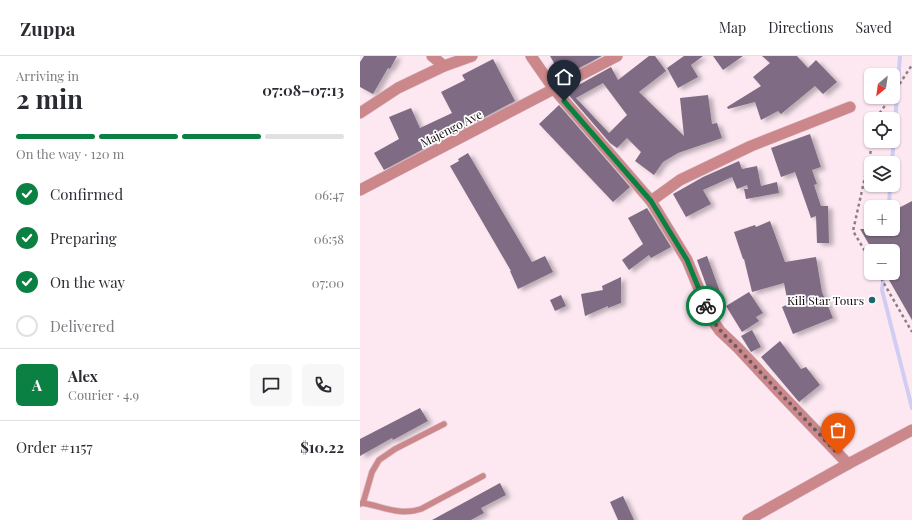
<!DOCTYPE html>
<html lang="en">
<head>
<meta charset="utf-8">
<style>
	:root { --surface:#fff; --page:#f7f7f7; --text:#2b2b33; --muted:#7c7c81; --line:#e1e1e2; --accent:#0b8043 }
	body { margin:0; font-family:"Playfair Display",serif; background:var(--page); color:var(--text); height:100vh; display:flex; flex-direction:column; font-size:15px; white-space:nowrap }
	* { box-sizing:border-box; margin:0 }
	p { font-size:13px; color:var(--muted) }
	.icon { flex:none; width:22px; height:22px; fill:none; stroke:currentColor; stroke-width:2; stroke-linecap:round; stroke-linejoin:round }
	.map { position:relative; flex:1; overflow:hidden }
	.side { display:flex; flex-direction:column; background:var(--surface); width:360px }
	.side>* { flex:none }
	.needle { width:26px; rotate:209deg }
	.controls { position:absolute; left:504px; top:12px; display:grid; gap:8px }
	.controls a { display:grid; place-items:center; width:36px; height:36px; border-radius:6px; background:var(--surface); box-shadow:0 1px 3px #0004; font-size:20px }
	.pin { position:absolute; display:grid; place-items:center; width:34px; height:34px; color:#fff; margin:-41px -17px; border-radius:50% 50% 50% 0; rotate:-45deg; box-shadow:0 0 4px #0007 }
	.pin .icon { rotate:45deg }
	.courier { position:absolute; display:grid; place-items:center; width:40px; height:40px; margin:-20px; border:3px solid #0b8043; border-radius:50%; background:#fff; color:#222; box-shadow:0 1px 5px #0007 }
	.overview em { font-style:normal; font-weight:700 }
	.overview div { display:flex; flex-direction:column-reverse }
	.overview { display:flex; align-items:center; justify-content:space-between; height:68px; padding:0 16px }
	h1 { font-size:26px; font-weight:700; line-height:30px }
	.bar { display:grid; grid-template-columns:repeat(4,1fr); gap:6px 4px; align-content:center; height:48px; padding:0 16px }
	.bar i { height:5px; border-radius:3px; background:var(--line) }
	.bar .selected { background:var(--accent) }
	.bar p { grid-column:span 4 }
	.line { display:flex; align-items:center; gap:10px; padding:0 16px; border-top:1px solid var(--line) }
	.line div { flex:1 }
	.round { display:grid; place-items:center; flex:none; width:42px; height:42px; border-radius:6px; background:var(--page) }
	ol { padding:0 16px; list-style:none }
	li { display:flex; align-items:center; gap:12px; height:44px }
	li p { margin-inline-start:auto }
	li .icon { padding:4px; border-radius:50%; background:var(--accent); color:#fff; stroke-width:4 }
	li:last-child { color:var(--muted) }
	li i { width:22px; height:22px; border:2px solid var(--line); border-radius:50% }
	header { display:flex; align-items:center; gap:24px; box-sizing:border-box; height:56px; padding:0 20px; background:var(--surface); border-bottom:1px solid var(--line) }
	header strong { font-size:19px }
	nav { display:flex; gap:22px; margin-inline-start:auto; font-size:14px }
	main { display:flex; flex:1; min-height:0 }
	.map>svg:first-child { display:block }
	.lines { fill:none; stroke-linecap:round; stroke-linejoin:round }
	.stream { stroke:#d1ccf1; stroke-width:4 }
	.building { fill:#7f6c84; fill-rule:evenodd; filter:url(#shadow) }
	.service-casing { stroke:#d9c5ce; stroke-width:7 }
	.minor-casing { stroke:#d9c5ce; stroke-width:12 }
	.path { stroke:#8d7d84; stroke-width:2.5; stroke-dasharray:3 3; stroke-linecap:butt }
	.service { stroke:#cc878a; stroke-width:5.5 }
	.minor { stroke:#cc878a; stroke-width:11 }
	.done { stroke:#695a61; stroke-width:4; stroke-dasharray:0 7.2 }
	.route { stroke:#0b8043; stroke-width:5 }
	.poi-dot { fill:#1a676e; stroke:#fff; stroke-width:1.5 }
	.labels { text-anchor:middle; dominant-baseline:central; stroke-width:3.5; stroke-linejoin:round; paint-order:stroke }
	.street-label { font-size:12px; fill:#190e13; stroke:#fff }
	.poi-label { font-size:12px; fill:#190e13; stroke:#fff; text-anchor:end }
</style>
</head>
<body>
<header>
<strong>Zuppa</strong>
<nav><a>Map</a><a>Directions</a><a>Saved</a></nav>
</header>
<main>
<section class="side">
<div class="overview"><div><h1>2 min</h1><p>Arriving in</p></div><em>07:08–07:13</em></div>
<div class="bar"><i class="selected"></i><i class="selected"></i><i class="selected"></i><i></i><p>On the way · 120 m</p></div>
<ol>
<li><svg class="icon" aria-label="check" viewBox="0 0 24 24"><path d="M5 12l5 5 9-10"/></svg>Confirmed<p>06:47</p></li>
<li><svg class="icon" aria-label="check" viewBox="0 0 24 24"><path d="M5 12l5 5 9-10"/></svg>Preparing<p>06:58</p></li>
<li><svg class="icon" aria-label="check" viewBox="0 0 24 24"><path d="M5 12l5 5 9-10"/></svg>On the way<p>07:00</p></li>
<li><i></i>Delivered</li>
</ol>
<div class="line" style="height:72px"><b class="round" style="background:var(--accent);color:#fff">A</b><div><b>Alex</b><p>Courier · 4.9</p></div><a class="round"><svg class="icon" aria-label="chat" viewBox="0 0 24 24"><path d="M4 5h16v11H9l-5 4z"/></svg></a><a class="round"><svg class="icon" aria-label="phone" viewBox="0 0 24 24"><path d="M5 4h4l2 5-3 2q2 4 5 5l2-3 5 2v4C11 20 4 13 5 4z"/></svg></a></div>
<div class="line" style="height:52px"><div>Order #1157</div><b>$10.22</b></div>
</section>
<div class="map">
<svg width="552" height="464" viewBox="0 0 552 464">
	<defs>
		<filter id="shadow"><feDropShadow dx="4.5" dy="2.5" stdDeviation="2" flood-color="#0004"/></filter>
	</defs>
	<rect width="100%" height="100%" fill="#fde8f2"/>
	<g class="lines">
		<g class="stream">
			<polyline points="532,107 540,0"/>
			<polyline points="529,151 530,129"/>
			<polyline points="524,217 522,234 552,352"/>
		</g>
	</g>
	<g class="building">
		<polygon points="4,0 37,0 30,13 28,12 13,38 0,31 0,6"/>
		<polygon points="190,0 242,0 202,21"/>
		<path d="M 289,0 L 295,0 L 306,15 L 279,36 L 324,80 L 320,42 L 348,39 L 352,68 L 357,67 L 362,82 L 318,97 L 303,106 L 294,119 L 275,105 L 281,96 L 267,82 L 257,92 L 250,87 L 206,36 L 251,11 L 258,24 ZM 243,27 L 267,59 L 249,77 L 216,42 Z"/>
		<polygon points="324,0 343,0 331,9 338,21 318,32 307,12"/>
		<polygon points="353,0 383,0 363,14"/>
		<polygon points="402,0 437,0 448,12 456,4 477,26 463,38 455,30 421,58 418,55 401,64 395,46 368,53 367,51 401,30 393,21 410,7"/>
		<polygon points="133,3 155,45 104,72 68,89 69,90 24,114 14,97 39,83 29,61 51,52 60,72 92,57 81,36 105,24 102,19"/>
		<polygon points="199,49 270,131 253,146 179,68"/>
		<polygon points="450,78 461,111 452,114 457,128 454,129 461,150 468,150 469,187 457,187 456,160 451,162 435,116 421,121 411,92"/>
		<polygon points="108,97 172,206 185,200 193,216 158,233 150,215 151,215 90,110 99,105 98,103"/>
		<polygon points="379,105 382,113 397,110 401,130 417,126 419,137 386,143 384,133 388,133 387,129 377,133 372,121 343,134 351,148 326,161 313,138 343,121"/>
		<polygon points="552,145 552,264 525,217 533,217 533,195 513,195 500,173 533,173 533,155"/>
		<polygon points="287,152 311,191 291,202 289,199 269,214 262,204 283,188 268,162"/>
		<polygon points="410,165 425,206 456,201 462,236 473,262 433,278 422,251 428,248 424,227 392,236 384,203 383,203 374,176 395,169 396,171"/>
		<polygon points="347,200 363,244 353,248 337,204"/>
		<polygon points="261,221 261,247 248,252 248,250 225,260 221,238 243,234 242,230"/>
		<polygon points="389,236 403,257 396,261 399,265 382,276 366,250"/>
		<polygon points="201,239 206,250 195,255 190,244"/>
		<polygon points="392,274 401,291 391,296 381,280"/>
		<polygon points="420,285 441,313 446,311 460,329 439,346 401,301"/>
		<polygon points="60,352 68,365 33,384 32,382 0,400 0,383"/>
		<polygon points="140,427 146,439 121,452 124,457 111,464 72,464"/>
		<polygon points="263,440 274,464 258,464 250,446"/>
	</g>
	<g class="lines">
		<g class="service-casing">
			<g id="service">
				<polyline points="3,447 12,416 19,404 35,393 84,368"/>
				<path d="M 0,448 L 3,447 C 24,451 41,460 61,453 L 123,420"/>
			</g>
		</g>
		<g class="minor-casing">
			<g id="minor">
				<polyline points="72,0 84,10"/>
				<polyline points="171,0 194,33 291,145 327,204 351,262 360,275 378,292 419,336 488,408"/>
				<polyline points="0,57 38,32 84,10 112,0"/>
				<polyline points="0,134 257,0"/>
				<polyline points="291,145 320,124 391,90 490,51"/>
				<polyline points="388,464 488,408 552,374"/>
			</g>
		</g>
		<g class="path">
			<polyline points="533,38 552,9"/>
			<polyline points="518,63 519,58 531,41"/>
			<polyline points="511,205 493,175 513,85"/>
			<polyline points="518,217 552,276"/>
		</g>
		<use href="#service" class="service"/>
		<use href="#minor" class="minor"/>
	</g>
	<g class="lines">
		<path class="done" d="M 346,250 C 355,274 369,282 385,300 C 416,333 447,365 478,398"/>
		<polyline class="route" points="204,45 291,145 327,204 346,250"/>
	</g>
	<circle class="poi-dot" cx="512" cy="244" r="4"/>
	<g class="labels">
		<g class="street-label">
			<text transform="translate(91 72) rotate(-27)">Majengo Ave</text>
		</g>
		<g class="poi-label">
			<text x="504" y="244">Kili Star Tours</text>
		</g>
	</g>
</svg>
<div class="controls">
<a><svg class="needle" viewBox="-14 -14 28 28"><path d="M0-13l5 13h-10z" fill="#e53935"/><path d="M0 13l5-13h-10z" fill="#7c7c81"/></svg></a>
<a><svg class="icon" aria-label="locate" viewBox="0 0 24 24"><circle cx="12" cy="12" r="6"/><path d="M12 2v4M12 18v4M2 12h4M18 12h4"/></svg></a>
<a><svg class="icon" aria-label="layers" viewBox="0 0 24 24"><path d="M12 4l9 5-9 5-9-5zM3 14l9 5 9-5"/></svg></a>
<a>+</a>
<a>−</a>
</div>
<div class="pin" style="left:478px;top:398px;background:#ea580c"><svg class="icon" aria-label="bag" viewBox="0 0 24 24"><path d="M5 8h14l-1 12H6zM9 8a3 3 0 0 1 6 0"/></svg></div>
<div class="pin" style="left:204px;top:45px;background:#1f2937"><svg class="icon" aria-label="home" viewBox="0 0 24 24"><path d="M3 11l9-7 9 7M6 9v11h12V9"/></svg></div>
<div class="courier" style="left:346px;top:250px"><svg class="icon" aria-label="bike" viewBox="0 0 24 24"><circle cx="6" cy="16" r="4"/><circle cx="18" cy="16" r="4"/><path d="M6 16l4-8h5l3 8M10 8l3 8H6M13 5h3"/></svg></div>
</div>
</main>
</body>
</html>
